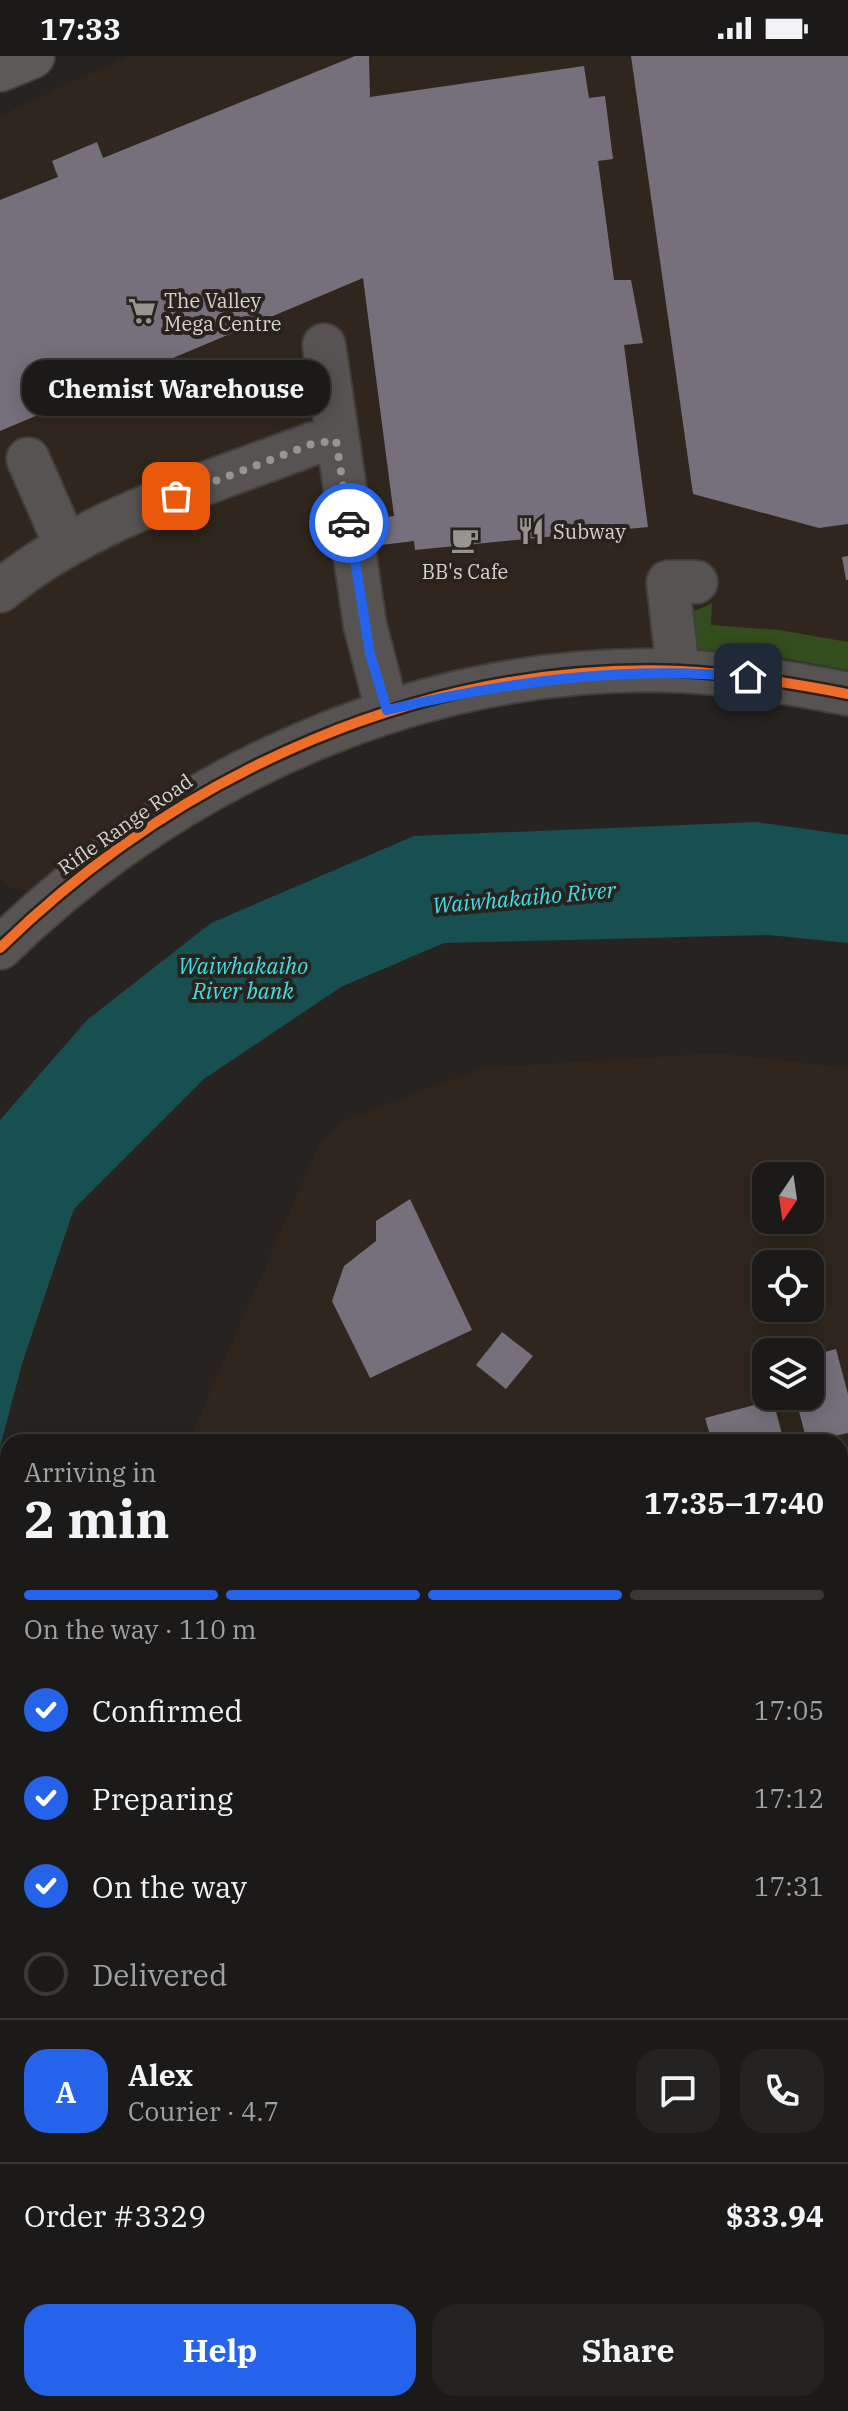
<!DOCTYPE html>
<html lang="en">
<head>
<meta charset="utf-8">
<style>
	:root { --surface:#1c1a18; --page:#252321; --text:#f1f3f6; --muted:#a0a1a2; --line:#3a3837; --accent:#2563eb }
	body { margin:0; font-family:"IBM Plex Serif",serif; background:var(--page); color:var(--text); height:100vh; display:flex; flex-direction:column; font-size:30px; white-space:nowrap }
	* { box-sizing:border-box; margin:0 }
	p { font-size:26px; color:var(--muted) }
	.icon { flex:none; width:44px; height:44px; fill:none; stroke:currentColor; stroke-width:2; stroke-linecap:round; stroke-linejoin:round }
	.map { position:relative; flex:1; overflow:hidden }
	.side { position:absolute; left:0px; top:1378px; width:848px; height:978px; display:flex; flex-direction:column; background:var(--surface); border-radius:24px 24px 0 0; box-shadow:0 4px 20px #0003,0 0 0 2px var(--line) }
	.side>* { flex:none }
	.needle { width:52px; rotate:193deg }
	.controls { position:absolute; left:752px; top:1106px; display:grid; gap:16px }
	.controls a { display:grid; place-items:center; width:72px; height:72px; border-radius:16px; background:var(--surface); box-shadow:0 4px 20px #0003,0 0 0 2px var(--line); font-size:40px }
	.pin { position:absolute; display:grid; place-items:center; width:68px; height:68px; color:#fff; margin:-34px; border-radius:16px; box-shadow:0 4px 12px #0006 }
	.courier { position:absolute; display:grid; place-items:center; width:80px; height:80px; margin:-40px; border:6px solid #2563eb; border-radius:50%; background:#fff; color:#222; box-shadow:0 2px 10px #0007 }
	.bubble { position:absolute; height:56px; border-radius:24px; background:var(--surface); box-shadow:0 4px 20px #0003,0 0 0 2px var(--line); font-size:26px; font-weight:700; line-height:56px; text-align:center }
	.summary em { font-style:normal; font-weight:700 }
	.summary div { display:flex; flex-direction:column-reverse }
	.summary { display:flex; align-items:center; justify-content:space-between; height:136px; padding:0 24px }
	h1 { font-size:52px; font-weight:700; line-height:60px }
	.bar { display:grid; grid-template-columns:repeat(4,1fr); gap:12px 8px; align-content:center; height:96px; padding:0 24px }
	.bar i { height:10px; border-radius:6px; background:var(--line) }
	.bar .selected { background:var(--accent) }
	.bar p { grid-column:span 4 }
	.line { display:flex; align-items:center; gap:20px; padding:0 24px; border-top:2px solid var(--line) }
	.line div { flex:1 }
	.round { display:grid; place-items:center; flex:none; width:84px; height:84px; border-radius:24px; background:var(--page) }
	ol { padding:0 24px; list-style:none }
	li { display:flex; align-items:center; gap:24px; height:88px }
	li p { margin-inline-start:auto }
	li .icon { padding:8px; border-radius:50%; background:var(--accent); color:#fff; stroke-width:4 }
	li:last-child { color:var(--muted) }
	li i { width:44px; height:44px; border:4px solid var(--line); border-radius:50% }
	.cta { display:flex; gap:16px; margin-top:auto; padding:16px 24px }
	.cta a { flex:1; height:92px; border-radius:24px; background:var(--accent); color:#fff; font-size:32px; font-weight:700; line-height:92px; text-align:center }
	.cta a+a { background:var(--page); color:var(--text) }
	.status { display:flex; justify-content:space-between; align-items:center; height:56px; padding:0 40px; background:var(--surface); direction:ltr }
	.status svg { height:22px; fill:currentColor }
	.map>svg:first-child { display:block }
	.built { fill:#30261d; fill-rule:evenodd }
	.green { fill:#344d1d }
	.water { fill:#184f51 }
	.building { fill:#75707c }
	.lines { fill:none; stroke-linecap:round; stroke-linejoin:round }
	.minor-casing { stroke:#413f3d; stroke-width:46 }
	.highway-casing { stroke:#413f3d; stroke-width:48 }
	.minor { stroke:#565352; stroke-width:42 }
	.highway { stroke:#5c5957; stroke-width:44 }
	.cycleway-casing { stroke:#29231d; stroke-width:15 }
	.cycleway { stroke:#ee6e29; stroke-width:10 }
	.done { stroke:#989590; stroke-width:8; stroke-dasharray:0 14.4 }
	.route { stroke:#2563eb; stroke-width:10 }
	.labels { text-anchor:middle; dominant-baseline:central; stroke-width:8; stroke-linejoin:round; paint-order:stroke }
	.poi-label { font-size:20px; fill:#d6d2cd; stroke:#29231d; text-anchor:start }
	.street-label { font-size:20px; fill:#d6d2cd; stroke:#29231d }
	.water-label { font-size:22px; font-style:italic; fill:#3fe1e9; stroke:#29231d }
</style>
</head>
<body>
<div class="status"><b>17:33</b><svg viewBox="0 0 49 12"><path d="M0 12V9h3v3zM5 12V6h3v6zM10 12V3h3v9zM15 12V0h3v12zM26 1h20v11H26zM47 4h2v5h-2z"/></svg></div>
<div class="map">
<svg width="848" height="2355" viewBox="0 0 848 2355">
	<rect width="100%" height="100%" fill="#262320"/>
	<g class="built">
		<polygon points="127,0 848,0 848,614 777,601 698,594 527,616 243,708 31,835 9,832 0,822 0,60"/>
		<path d="M 718,997 L 848,1012 L 848,1592 L 840,1593 L 840,1386 L 188,1386 L 320,1087 L 343,1065 L 481,1012 ZM 766,1120 L 810,1120 L 810,1164 L 766,1164 ZM 766,1208 L 810,1208 L 810,1252 L 766,1252 ZM 766,1296 L 810,1296 L 810,1340 L 766,1340 Z"/>
	</g>
	<g class="green">
		<polygon points="712,547 711,569 779,574 848,586 848,614 777,601 698,594 693,556"/>
		<polygon points="8,2050 8,2348 689,2348 691,2355 0,2355 0,2055"/>
	</g>
	<polygon class="water" points="756,766 848,779 848,887 769,879 444,887 341,931 204,1023 74,1153 22,1308 0,1391 0,1064 87,964 211,867 414,780"/>
	<g class="building">
		<polygon points="355,0 369,0 370,41 584,10 589,42 605,40 613,103 598,105 614,224 631,224 643,287 624,289 648,471 415,494 414,485 373,490 369,463 394,460 363,222 0,375 0,144 58,121 52,105 97,86 103,102"/>
		<polygon points="631,0 848,0 848,468 819,472 693,438"/>
		<polygon points="848,500 848,524 846,524 842,501"/>
		<polygon points="410,1143 472,1274 370,1322 332,1245 344,1210 376,1185 376,1165"/>
		<polygon points="502,1276 533,1300 506,1333 476,1309"/>
		<polygon points="836,1293 848,1338 848,1377 807,1386 795,1340 810,1340 810,1300"/>
		<polygon points="773,1344 784,1386 712,1386 705,1362"/>
		<polygon points="847,1908 848,1956 840,1957 840,1909"/>
		<polygon points="848,2147 848,2209 840,2210 840,2148"/>
		<polygon points="8,2196 8,2257 0,2258 0,2197"/>
		<polygon points="847,2233 848,2354 825,2355 824,2348 840,2348 840,2234"/>
		<polygon points="8,2267 8,2343 0,2344 0,2268"/>
	</g>
	<g class="lines">
		<g class="minor-casing">
			<g id="minor">
				<polyline points="324,289 365,569 387,654"/>
				<polyline points="28,403 66,490"/>
				<path d="M 0,535 C 90,461 205,429 312,388 L 336,384"/>
				<polyline points="678,615 668,526 696,526"/>
				<path d="M 0,892 C 180,716 426,605 681,615 C 737,618 792,627 848,638"/>
				<polyline points="840,1614 848,1613"/>
				<polyline points="840,1708 848,1772"/>
				<polyline points="5,2017 8,2029"/>
			</g>
		</g>
		<g class="highway-casing">
			<polyline id="highway" points="0,13 32,0"/>
		</g>
		<use href="#minor" class="minor"/>
		<use href="#highway" class="highway"/>
		<g class="cycleway-casing">
			<path id="cycleway" d="M 0,892 C 180,716 426,605 681,615 C 737,618 792,627 848,638"/>
		</g>
		<use href="#cycleway" class="cycleway"/>
	</g>
	<g class="lines">
		<polyline class="done" points="176,440 312,388 336,384 349,467"/>
		<path class="route" d="M 349,467 L 370,598 L 387,654 C 507,626 624,609 748,621"/>
	</g>
	<defs>
		<g id="supermarket-bare" transform="scale(2.16)"><path d="M-6-5.5h2.5l.6 2H6L4.5 2H-2.5L-4.4-4H-6ZM-1.5 3.2a1.3 1.3 0 1 0 .1 0ZM3 3.2a1.3 1.3 0 1 0 .1 0Z" fill="#989590" stroke="#29231d" stroke-width="2.5" paint-order="stroke"/></g>
		<g id="restaurant-bare" transform="scale(2.16)"><path d="M-5-6h1v4h1v-4h1v4h1v-4h1v5L-1.5 .5V6h-2V.5L-5-1ZM5-6V6H3V1.5H1.5Q1.5-4 5-6Z" fill="#989590" stroke="#29231d" stroke-width="2.5" paint-order="stroke"/></g>
		<g id="cafe-bare" transform="scale(2.16)"><path d="M-5.5-4.5H6V0H3Q3 3.5 0 3.5H-2.5Q-5.5 3.5-5.5 0ZM3-3.2v2h1.7v-2ZM-6 4.5H4V6H-6Z" fill="#989590" stroke="#29231d" stroke-width="2.5" paint-order="stroke"/></g>
	</defs>
	<g fill-rule="evenodd">
		<use href="#supermarket-bare" x="142" y="255"/>
		<use href="#restaurant-bare" x="531" y="475"/>
		<use href="#cafe-bare" x="465" y="484"/>
	</g>
	<g class="labels">
		<g class="poi-label">
			<text x="164" y="244">The Valley<tspan x="164" dy="23">Mega Centre</tspan></text>
			<text x="553" y="475">Subway</text>
			<text x="465" y="515" text-anchor="middle">BB's Cafe</text>
		</g>
		<g class="street-label">
			<text transform="translate(125 768) rotate(-35)">Rifle Range Road</text>
		</g>
		<g class="water-label">
			<text transform="translate(524 841) rotate(-5)">Waiwhakaiho River</text>
			<text x="243" y="909">Waiwhakaiho<tspan x="243" dy="25">River bank</tspan></text>
		</g>
	</g>
</svg>
<div class="controls">
<a><svg class="needle" viewBox="-14 -14 28 28"><path d="M0-13l5 13h-10z" fill="#e53935"/><path d="M0 13l5-13h-10z" fill="#a0a1a2"/></svg></a>
<a><svg class="icon" aria-label="locate" viewBox="0 0 24 24"><circle cx="12" cy="12" r="6"/><path d="M12 2v4M12 18v4M2 12h4M18 12h4"/></svg></a>
<a><svg class="icon" aria-label="layers" viewBox="0 0 24 24"><path d="M12 4l9 5-9 5-9-5zM3 14l9 5 9-5"/></svg></a>
</div>
<div class="pin" style="left:176px;top:440px;background:#ea580c"><svg class="icon" aria-label="bag" viewBox="0 0 24 24"><path d="M5 8h14l-1 12H6zM9 8a3 3 0 0 1 6 0"/></svg></div>
<div class="pin" style="left:748px;top:621px;background:#1f2937"><svg class="icon" aria-label="home" viewBox="0 0 24 24"><path d="M3 11l9-7 9 7M6 9v11h12V9"/></svg></div>
<div class="courier" style="left:349px;top:467px"><svg class="icon" aria-label="car" viewBox="0 0 24 24"><path d="M5 17H2v-5l4-1 3-4h7l3 4 3 1v5h-3M9 17h6M6 11h13"/><circle cx="7" cy="17" r="2"/><circle cx="17" cy="17" r="2"/></svg></div>
<div class="bubble" style="left:22px;top:304px;width:308px">Chemist Warehouse</div>
<section class="side">
<div class="summary"><div><h1>2 min</h1><p>Arriving in</p></div><em>17:35–17:40</em></div>
<div class="bar"><i class="selected"></i><i class="selected"></i><i class="selected"></i><i></i><p>On the way · 110 m</p></div>
<ol>
<li><svg class="icon" aria-label="check" viewBox="0 0 24 24"><path d="M5 12l5 5 9-10"/></svg>Confirmed<p>17:05</p></li>
<li><svg class="icon" aria-label="check" viewBox="0 0 24 24"><path d="M5 12l5 5 9-10"/></svg>Preparing<p>17:12</p></li>
<li><svg class="icon" aria-label="check" viewBox="0 0 24 24"><path d="M5 12l5 5 9-10"/></svg>On the way<p>17:31</p></li>
<li><i></i>Delivered</li>
</ol>
<div class="line" style="height:144px"><b class="round" style="background:var(--accent);color:#fff">A</b><div><b>Alex</b><p>Courier · 4.7</p></div><a class="round"><svg class="icon" aria-label="chat" viewBox="0 0 24 24"><path d="M4 5h16v11H9l-5 4z"/></svg></a><a class="round"><svg class="icon" aria-label="phone" viewBox="0 0 24 24"><path d="M5 4h4l2 5-3 2q2 4 5 5l2-3 5 2v4C11 20 4 13 5 4z"/></svg></a></div>
<div class="line" style="height:104px"><div>Order #3329</div><b>$33.94</b></div>
<div class="cta"><a>Help</a><a>Share</a></div>
</section>
</div>
</body>
</html>
